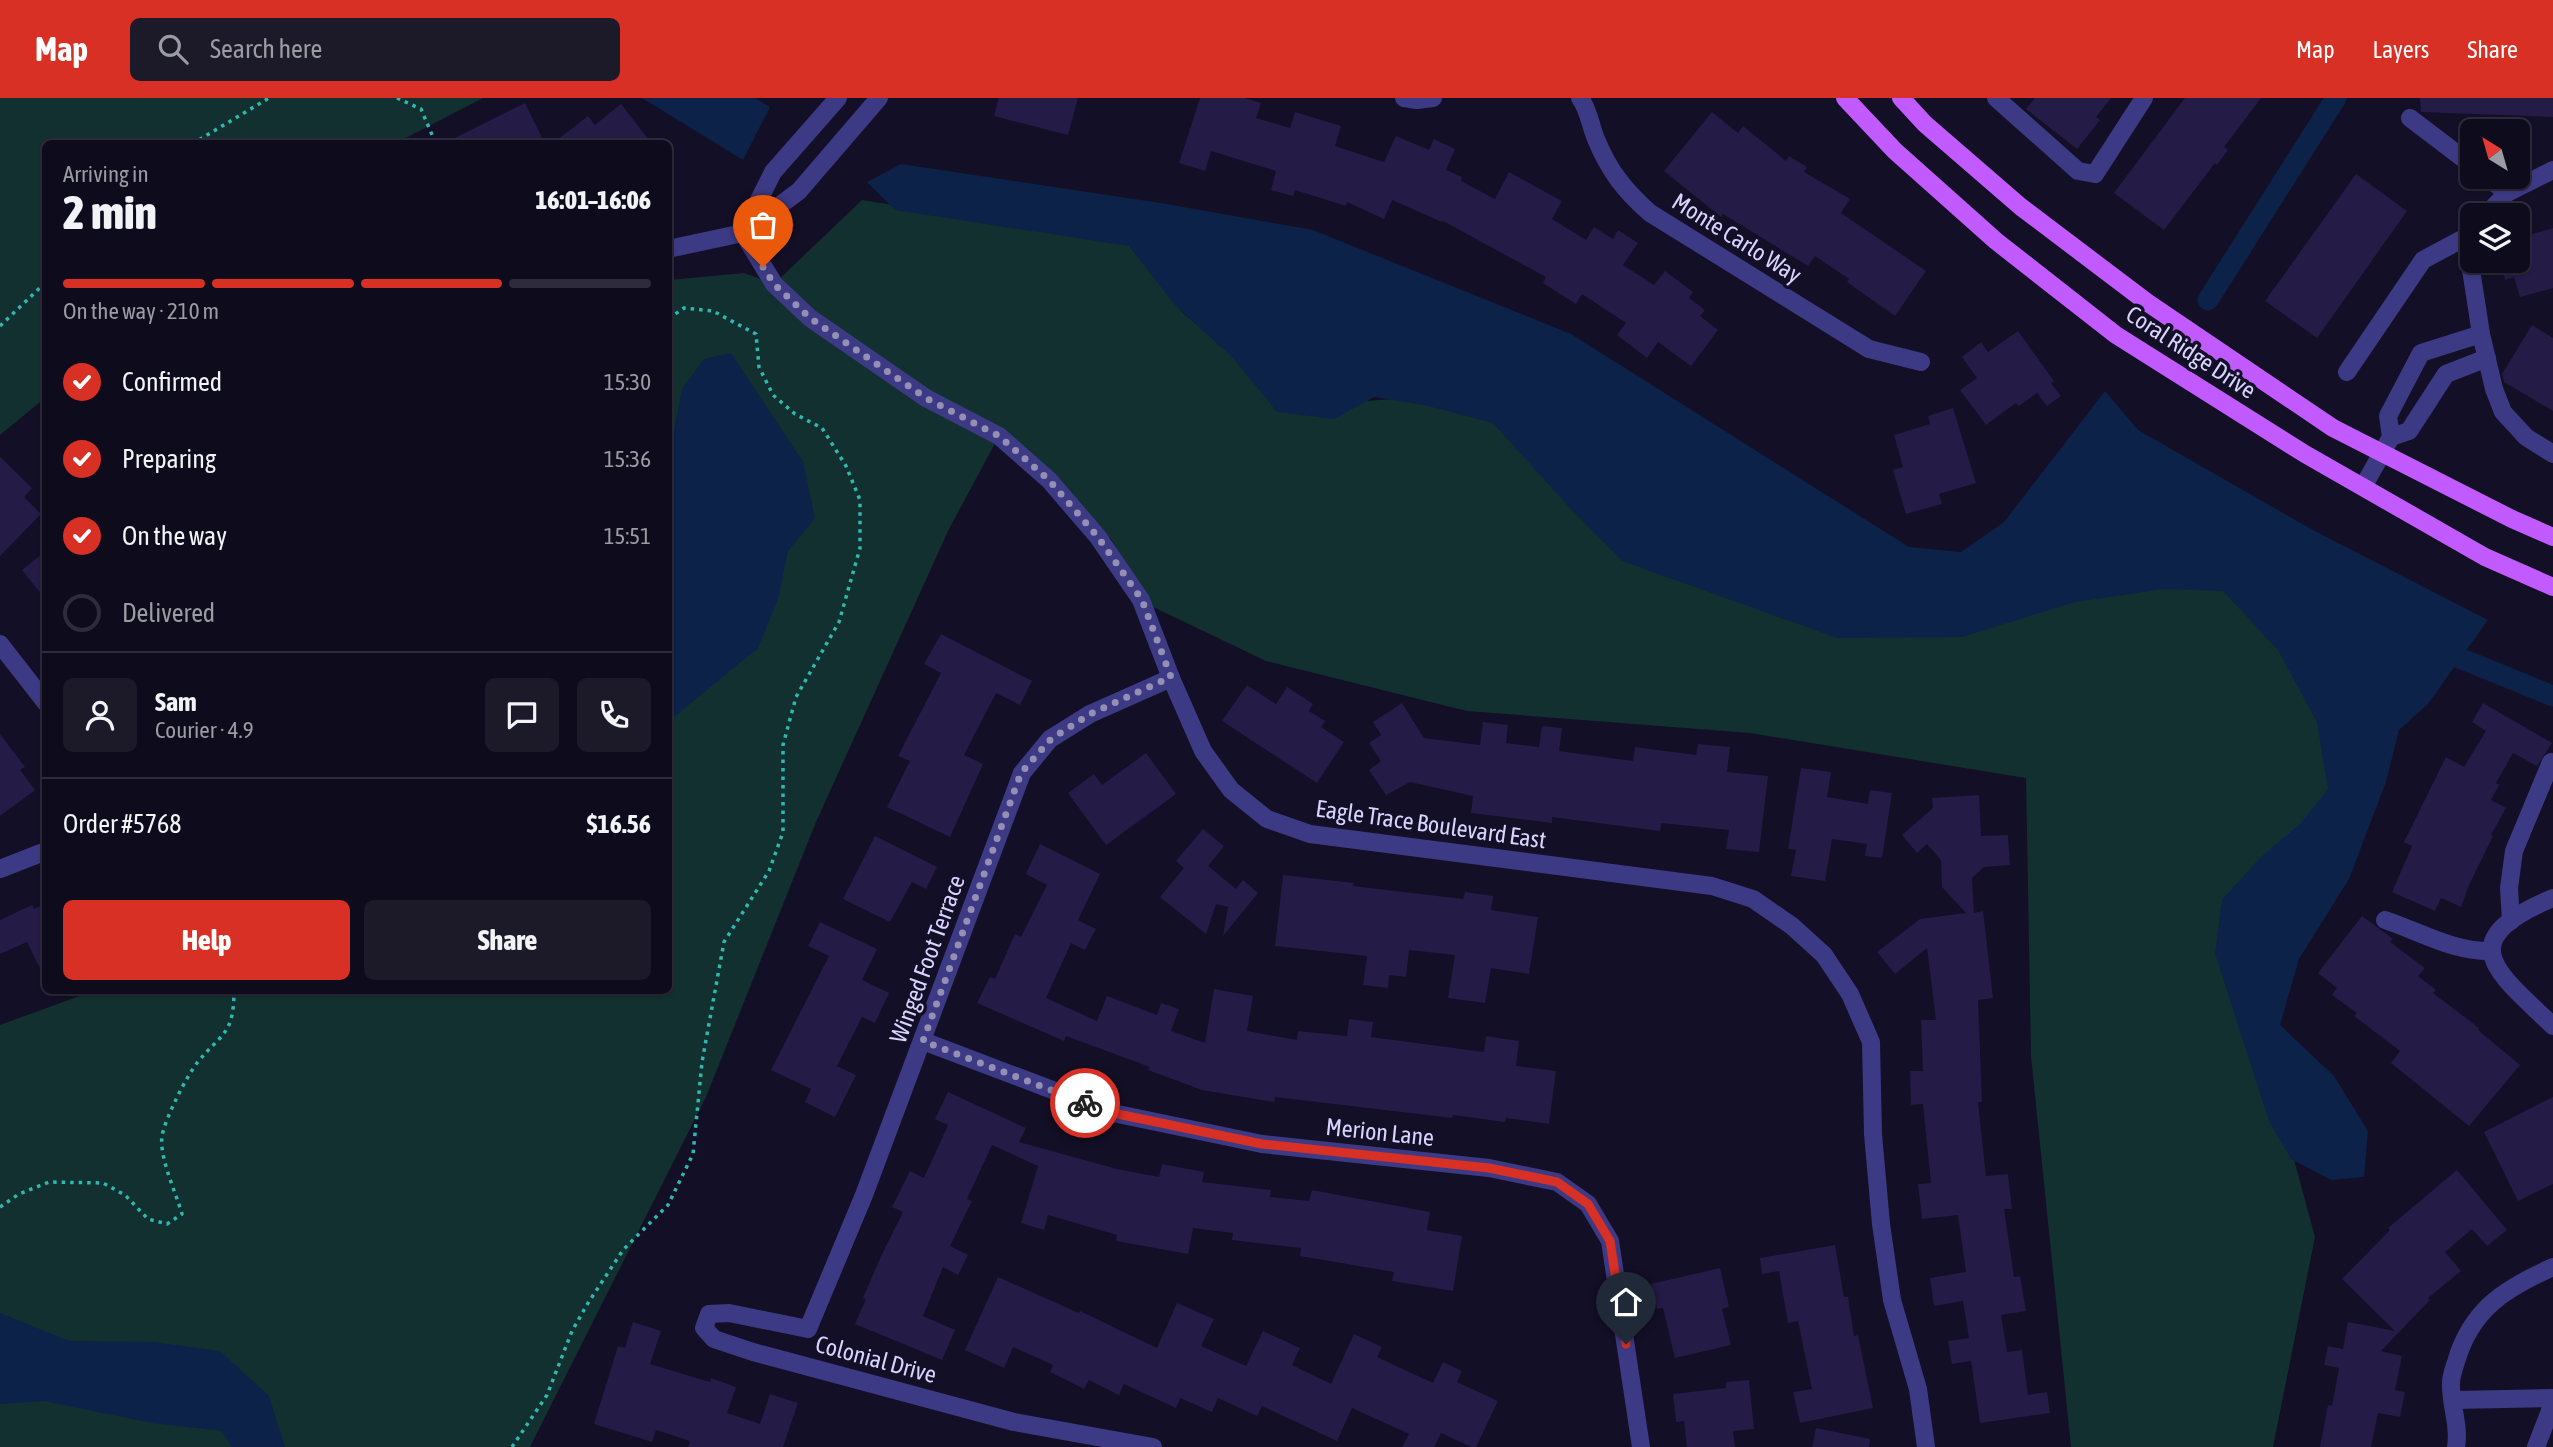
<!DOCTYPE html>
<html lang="en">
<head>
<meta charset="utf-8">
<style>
	:root { --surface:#0e0b1c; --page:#1c1929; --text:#f1f3f6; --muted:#9b9ba3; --line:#2e2b3b; --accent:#d93025 }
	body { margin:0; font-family:"Asap Condensed",sans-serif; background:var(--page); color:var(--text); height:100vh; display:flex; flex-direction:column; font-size:26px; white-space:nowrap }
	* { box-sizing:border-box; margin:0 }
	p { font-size:23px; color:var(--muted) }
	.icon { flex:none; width:38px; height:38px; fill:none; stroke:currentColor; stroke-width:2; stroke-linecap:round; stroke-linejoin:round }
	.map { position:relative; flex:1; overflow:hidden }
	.drawer { position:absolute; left:42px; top:42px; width:630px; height:854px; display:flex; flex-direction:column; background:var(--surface); border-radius:10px; box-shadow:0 2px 5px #0004,0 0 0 2px var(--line) }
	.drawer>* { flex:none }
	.needle { width:46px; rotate:323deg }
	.controls { position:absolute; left:2460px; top:21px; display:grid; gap:14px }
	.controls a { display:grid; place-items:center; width:70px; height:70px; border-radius:10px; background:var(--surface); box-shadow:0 2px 5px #0004,0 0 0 2px var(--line); font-size:35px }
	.pin { position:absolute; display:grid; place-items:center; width:60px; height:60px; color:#fff; margin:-72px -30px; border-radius:50% 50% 50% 0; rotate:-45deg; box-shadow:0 0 7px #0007 }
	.pin .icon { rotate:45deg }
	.courier { position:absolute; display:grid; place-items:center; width:70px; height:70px; margin:-35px; border:5px solid #d93025; border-radius:50%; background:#fff; color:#222; box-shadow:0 2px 9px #0007 }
	.summary em { font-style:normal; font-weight:800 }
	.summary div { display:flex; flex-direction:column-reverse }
	.summary { display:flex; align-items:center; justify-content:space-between; height:119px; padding:0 21px }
	h1 { font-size:46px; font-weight:800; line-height:52px }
	.bar { display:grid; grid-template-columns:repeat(4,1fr); gap:10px 7px; align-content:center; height:84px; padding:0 21px }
	.bar i { height:9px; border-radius:5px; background:var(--line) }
	.bar .current { background:var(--accent) }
	.bar p { grid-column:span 4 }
	.line { display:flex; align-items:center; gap:18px; padding:0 21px; border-top:2px solid var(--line) }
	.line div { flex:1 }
	.round { display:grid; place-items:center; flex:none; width:74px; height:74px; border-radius:10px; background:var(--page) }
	ol { padding:0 21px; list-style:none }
	li { display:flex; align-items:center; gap:21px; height:77px }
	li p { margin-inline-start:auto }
	li .icon { padding:7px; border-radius:50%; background:var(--accent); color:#fff; stroke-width:4 }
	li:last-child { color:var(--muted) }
	li i { width:38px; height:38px; border:4px solid var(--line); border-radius:50% }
	.cta { display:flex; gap:14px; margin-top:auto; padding:14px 21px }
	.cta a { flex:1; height:80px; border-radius:10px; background:var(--accent); color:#fff; font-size:28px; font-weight:800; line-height:80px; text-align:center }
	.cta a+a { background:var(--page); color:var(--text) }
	header { display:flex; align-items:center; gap:42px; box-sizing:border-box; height:98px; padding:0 35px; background:var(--accent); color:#fff }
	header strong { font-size:33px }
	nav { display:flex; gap:38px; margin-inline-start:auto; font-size:24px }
	.search { width:490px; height:63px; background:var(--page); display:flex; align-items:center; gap:18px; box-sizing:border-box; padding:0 24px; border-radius:10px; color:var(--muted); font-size:26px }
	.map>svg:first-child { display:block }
	.green { fill:#12302f }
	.water { fill:#0c2248 }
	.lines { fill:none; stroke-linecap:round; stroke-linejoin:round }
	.canal { stroke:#0c2248; stroke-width:21 }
	.building { fill:#241b47 }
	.path { stroke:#2fb8b0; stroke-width:3.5; stroke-dasharray:3.5 5; stroke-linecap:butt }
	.minor { stroke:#3d3a85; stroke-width:18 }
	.major { stroke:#c25bff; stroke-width:18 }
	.done { stroke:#948fb3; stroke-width:7; stroke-dasharray:0 12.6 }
	.route { stroke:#d93025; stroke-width:9 }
	.labels { text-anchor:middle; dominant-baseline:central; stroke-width:7; stroke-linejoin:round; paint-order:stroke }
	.street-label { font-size:24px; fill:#d9d4ff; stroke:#130f26 }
</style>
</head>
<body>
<header>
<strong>Map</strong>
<div class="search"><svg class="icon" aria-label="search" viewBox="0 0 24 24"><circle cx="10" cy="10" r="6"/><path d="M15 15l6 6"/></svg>Search here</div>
<nav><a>Map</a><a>Layers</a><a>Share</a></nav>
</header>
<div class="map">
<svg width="2553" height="1349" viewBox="0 0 2553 1349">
	<rect width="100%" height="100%" fill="#130f26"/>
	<g class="green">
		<polygon points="0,0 483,0 396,45 46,46 45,300 0,337"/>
		<polygon points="862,102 1126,144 1183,215 1241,264 1278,309 1524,292 1981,519 2249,422 2353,636 2260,936 2315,1139 2273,1349 2071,1349 2031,958 2026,680 1750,635 1467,613 1266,563 1151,508 1111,441 999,338 949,431 816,724 706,999 530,1349 0,1349 0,927 93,893 668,892 669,182 744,175 774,186"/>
	</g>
	<g class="water">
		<polygon points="642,0 755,0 770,9 743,62"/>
		<polygon points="901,66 1161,105 1313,132 1571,236 1909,449 1961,454 2004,424 2105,293 2138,332 2311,431 2488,522 2428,606 2399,632 2386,684 2349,781 2299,861 2280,927 2334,978 2368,1033 2364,1079 2331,1082 2291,1061 2269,1023 2215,855 2222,802 2260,760 2300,726 2328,691 2317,624 2278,552 2223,493 2164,491 2075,504 1962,539 1837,540 1622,463 1568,408 1493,325 1428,308 1374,299 1334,321 1277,314 1233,260 1175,207 1129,148 895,112 867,84"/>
		<polygon points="731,255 803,364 815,420 788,453 778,501 758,550 669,623 669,358 682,291 704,261"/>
		<polygon points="0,1215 69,1243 153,1244 220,1253 269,1298 285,1349 232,1349 222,1333 152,1325 44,1303 0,1306"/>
	</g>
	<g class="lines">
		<g class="canal">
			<polyline points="2208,202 2336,0"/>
			<polyline points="2435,550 2553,598"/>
		</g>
	</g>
	<g class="building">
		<polygon points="999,0 1078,0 1068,37 994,18"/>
		<polygon points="1200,0 1245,0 1261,5 1256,20 1290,30 1295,14 1341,28 1335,48 1384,64 1396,38 1429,52 1434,41 1455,51 1446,72 1462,79 1461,83 1495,101 1509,74 1562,103 1552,121 1586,142 1594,129 1613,141 1618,132 1638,145 1623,167 1654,187 1665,173 1693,194 1689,200 1705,212 1700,218 1718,232 1691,268 1658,244 1647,260 1617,237 1626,225 1582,196 1576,206 1543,185 1546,179 1443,123 1442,124 1392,102 1384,121 1347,104 1346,108 1295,92 1293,98 1271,92 1276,73 1211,53 1205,73 1179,65"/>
		<polygon points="2035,0 2111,0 2096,19 2100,22 2077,51 2026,11"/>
		<polygon points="2185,0 2261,0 2224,49 2228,52 2217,67 2215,65 2164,132 2114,95"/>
		<polygon points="2420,0 2553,0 2553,19 2421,14"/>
		<polygon points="525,5 545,46 443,46"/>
		<polygon points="621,6 652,46 552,46 588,18 595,27"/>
		<polygon points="1712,14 1738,35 1743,28 1786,63 1789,58 1807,69 1804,74 1850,101 1841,115 1926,173 1895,218 1847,184 1849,181 1815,158 1808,168 1723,116 1721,119 1664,73"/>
		<polygon points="2356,76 2407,113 2317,240 2265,203"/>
		<polygon points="2553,130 2553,190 2520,199 2514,179 2505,182 2500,163 2518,163 2518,140"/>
		<polygon points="2532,227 2553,240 2553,313 2504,284 2502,276"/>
		<polygon points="2018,233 2054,283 2051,285 2061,298 2047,308 2037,295 2019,308 2016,305 1986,327 1960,292 1977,280 1962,259 1981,244 1988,254"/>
		<polygon points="1953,310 1976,385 1939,396 1942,406 1906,416 1893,372 1903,369 1894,337 1930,326 1928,318"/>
		<polygon points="0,359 32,390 24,399 41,416 0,458"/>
		<polygon points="46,453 46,502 22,472"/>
		<polygon points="941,536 1032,583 1020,607 996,595 964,657 983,666 950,739 887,709 910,663 898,658 941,575 924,566"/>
		<polygon points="1247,587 1276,606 1287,589 1313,606 1309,613 1325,623 1321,629 1344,644 1317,685 1222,623"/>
		<polygon points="1402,605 1424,640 1480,647 1483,624 1508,627 1506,645 1539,649 1542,628 1562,630 1559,653 1633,663 1635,649 1696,657 1698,646 1730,649 1727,674 1768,678 1759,754 1726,751 1729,732 1661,725 1660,733 1552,719 1552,725 1471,715 1473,698 1410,684 1386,697 1369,672 1381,663 1369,645 1381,637 1373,624"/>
		<polygon points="2483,605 2552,645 2537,668 2513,655 2496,685 2499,687 2491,702 2506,710 2491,737 2493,738 2469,787 2461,809 2441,800 2435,813 2392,794 2412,748 2404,744 2446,659 2464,669 2486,633 2472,624"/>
		<polygon points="0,636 25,669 20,672 35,692 0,718"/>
		<polygon points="1146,655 1176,696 1106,747 1068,695 1094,676 1102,687"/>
		<polygon points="1801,670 1831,674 1827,699 1868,706 1870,692 1892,695 1882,760 1865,758 1867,746 1832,741 1825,783 1791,778 1796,752 1788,751"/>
		<polygon points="1979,697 1981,738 2008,737 2010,767 1984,769 1972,780 1974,815 1983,813 1993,900 1978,902 1982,1004 1978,1004 1986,1078 2008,1076 2012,1111 2004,1111 2014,1179 2020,1178 2026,1213 2001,1217 2007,1254 2022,1252 2028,1297 2047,1294 2050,1315 1980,1325 1971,1263 1952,1266 1948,1243 1969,1240 1963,1203 1934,1208 1930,1180 1966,1174 1958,1117 1922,1121 1918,1086 1931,1085 1923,1006 1911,1007 1910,973 1923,973 1921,922 1936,922 1927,850 1895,876 1877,854 1920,821 1966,815 1942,789 1941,762 1927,746 1917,755 1902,737 1933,710 1932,700"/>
		<polygon points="1203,731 1224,748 1208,768 1236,791 1243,782 1258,795 1223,838 1228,809 1216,806 1206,836 1160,799 1184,770 1176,763"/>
		<polygon points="875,738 937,769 926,791 912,784 890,824 843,801"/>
		<polygon points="1040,746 1100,776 1078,822 1096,831 1085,852 1071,845 1046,900 1097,923 1107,898 1157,917 1161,905 1179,911 1171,933 1205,945 1214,891 1253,898 1247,933 1297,942 1298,933 1347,938 1349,921 1373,924 1371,939 1484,954 1486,938 1519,943 1516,968 1556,973 1549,1026 1506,1020 1505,1024 1453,1017 1452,1020 1275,999 1274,1004 1202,992 1148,972 1150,969 1066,938 1064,943 977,905 990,879 995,881 1015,836 1021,839 1047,787 1026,776"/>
		<polygon points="1283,777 1354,785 1353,788 1463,801 1465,794 1493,798 1491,812 1538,819 1529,876 1491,870 1485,905 1448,900 1455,857 1409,852 1406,879 1389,877 1388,890 1363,887 1367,858 1275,848"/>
		<polygon points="46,806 46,883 27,844 0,856 0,822 32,807 34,811"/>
		<polygon points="2362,818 2393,841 2390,844 2425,870 2418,878 2436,892 2433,895 2479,930 2478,932 2520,967 2469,1028 2391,965 2400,953 2354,918 2357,915 2332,897 2337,890 2318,875"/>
		<polygon points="820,824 877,851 862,882 889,895 875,925 862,919 837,968 856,977 835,1019 805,1004 811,991 771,972 829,858 808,848"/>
		<polygon points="948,994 1026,1030 1019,1044 1117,1071 1159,1079 1162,1066 1204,1074 1202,1084 1271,1092 1270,1099 1309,1103 1312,1092 1430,1114 1427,1132 1462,1138 1453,1193 1392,1183 1394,1174 1300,1158 1301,1150 1232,1142 1233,1135 1193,1130 1188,1156 1116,1143 1117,1137 1048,1117 1044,1132 1021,1125 1038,1068 992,1047 967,1101 972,1103 950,1148 968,1157 958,1177 943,1169 923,1218 955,1232 942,1262 855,1226 866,1201 863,1200 881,1158 903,1114 892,1109 910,1073 924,1080 948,1027 935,1021"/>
		<polygon points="2553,999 2553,1086 2518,1103 2484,1034"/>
		<polygon points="2457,1072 2507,1132 2487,1148 2472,1131 2445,1154 2461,1173 2428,1200 2430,1202 2381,1253 2402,1258 2395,1292 2405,1294 2400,1319 2378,1315 2371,1349 2320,1349 2328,1307 2332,1308 2339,1270 2324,1267 2328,1248 2343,1251 2348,1224 2395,1233 2342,1181 2390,1132 2388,1130"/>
		<polygon points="1835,1147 1844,1199 1848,1199 1854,1238 1858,1237 1873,1310 1800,1325 1793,1294 1812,1291 1798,1223 1788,1225 1779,1173 1762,1176 1760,1160"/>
		<polygon points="1720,1170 1729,1209 1722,1211 1731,1247 1675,1260 1663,1210 1657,1211 1651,1186"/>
		<polygon points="998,1179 1079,1215 1080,1213 1157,1250 1177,1205 1214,1221 1201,1248 1246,1268 1263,1233 1300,1250 1292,1267 1331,1286 1354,1236 1382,1249 1377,1259 1433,1285 1443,1264 1462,1273 1457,1284 1498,1303 1476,1349 1471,1349 1441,1335 1434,1349 1402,1349 1409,1336 1352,1310 1337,1343 1262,1308 1257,1318 1218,1300 1212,1314 1180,1300 1176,1310 1124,1286 1119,1297 1089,1282 1084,1291 1050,1274 1053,1267 1013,1249 1004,1270 965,1252"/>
		<polygon points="633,1224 661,1233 650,1266 710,1284 711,1280 736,1289 727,1315 760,1326 770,1296 798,1305 783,1349 688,1349 690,1343 656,1332 652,1344 594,1326 618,1248 625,1250"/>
		<polygon points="1749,1282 1754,1331 1733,1333 1735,1349 1687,1349 1684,1323 1676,1324 1673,1296 1726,1290 1726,1284"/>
		<polygon points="1816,1330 1870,1341 1869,1349 1812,1349"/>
	</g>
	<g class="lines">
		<g class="path">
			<polyline points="397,0 421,11 436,46"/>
			<polyline points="192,46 269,0"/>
			<polyline points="0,228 46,184"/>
			<path d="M 0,1109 L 19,1096 L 49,1084 L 103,1085 L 125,1097 L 148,1121 L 167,1126 L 182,1116 C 176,1095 159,1059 162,1038 C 165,1021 186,979 197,965 C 221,935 234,938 234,892"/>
			<polyline points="512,1349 547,1297 572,1233 588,1205 623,1152 668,1107 693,1056 702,964 724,844 769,773 783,734 783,647 796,599 839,524 860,450 860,402 846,368 822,330 795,316 773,297 759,269 756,236 713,213 684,210 668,221"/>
		</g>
		<g class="minor">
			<polyline points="1404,0 1417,2 1433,0"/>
			<path d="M 1580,0 C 1589,12 1590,27 1596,41 C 1609,73 1625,93 1650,115 L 1869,251 L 1921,264"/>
			<polyline points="1996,0 2078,73 2095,76 2144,0"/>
			<polyline points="2410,20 2473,68"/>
			<polyline points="2487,79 2507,95"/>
			<polyline points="2486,117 2507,95 2553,72"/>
			<polyline points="744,132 773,74 838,0"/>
			<polyline points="2473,132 2466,139 2481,236 2494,291 2503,314 2526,339 2553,356"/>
			<polyline points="743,135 774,186 810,220 926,300 999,338 1049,382 1098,439 1141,502 1171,580 1203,653 1231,692 1267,721 1310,736 1712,788 1753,801 1792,828 1824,857 1850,896 1871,944 1873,1036 1881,1126 1892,1202 1918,1291 1926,1349"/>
			<polyline points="668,151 743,135 799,93 879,0"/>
			<polyline points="2347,274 2423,162 2466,139"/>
			<polyline points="2391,339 2409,333 2446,276 2487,260"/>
			<polyline points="2363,389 2391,339 2388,318 2421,255 2481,236"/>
			<polyline points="0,546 46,605"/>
			<polyline points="0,771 46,753"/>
			<path d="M 2553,800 C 2450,843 2496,873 2553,928"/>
			<path d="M 2385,822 C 2421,834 2453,854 2492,853"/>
			<polyline points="2511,823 2509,790 2514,753 2551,664"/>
			<polyline points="923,943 1113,1015 1262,1046 1489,1070 1557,1084 1588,1106 1610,1143 1641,1349"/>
			<polyline points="2454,1302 2553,1300"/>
			<polyline points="1153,1349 1014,1324 753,1254 714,1241 704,1230 709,1216 729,1215 808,1231 864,1097 1022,675 1050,641 1090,616 1171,580"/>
			<path d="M 2456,1349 C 2460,1326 2450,1307 2451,1285 C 2451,1278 2454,1270 2456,1264 C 2471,1211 2506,1190 2553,1169"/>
			<polyline points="2536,1349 2553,1305"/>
		</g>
		<g class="major">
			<polyline points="1845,0 1895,53 1996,143 2116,237 2305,356 2485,459 2553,489"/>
			<polyline points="1901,0 1925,26 2021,109 2148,205 2333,330 2512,421 2553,439"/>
		</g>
	</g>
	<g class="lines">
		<polyline class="done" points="763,169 774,186 810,220 926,300 999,338 1049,382 1098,439 1142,502 1171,579 1090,616 1051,641 1021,675 923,943 1085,1005"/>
		<polyline class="route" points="1085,1005 1113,1015 1262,1046 1489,1070 1557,1084 1588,1106 1610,1143 1626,1246"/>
	</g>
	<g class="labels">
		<g class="street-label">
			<text transform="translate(1737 140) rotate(32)">Monte Carlo Way</text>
			<text transform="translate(2191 254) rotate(33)">Coral Ridge Drive</text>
			<text transform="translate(1431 726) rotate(8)">Eagle Trace Boulevard East</text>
			<text transform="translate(927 861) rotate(-70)">Winged Foot Terrace</text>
			<text transform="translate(1380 1034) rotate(6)">Merion Lane</text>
			<text transform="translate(876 1261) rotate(15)">Colonial Drive</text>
		</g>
	</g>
</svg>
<div class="controls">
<a><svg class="needle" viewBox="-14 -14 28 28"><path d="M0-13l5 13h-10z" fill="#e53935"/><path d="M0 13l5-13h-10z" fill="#9b9ba3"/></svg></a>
<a><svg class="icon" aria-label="layers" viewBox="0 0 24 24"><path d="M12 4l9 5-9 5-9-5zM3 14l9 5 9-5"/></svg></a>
</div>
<div class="pin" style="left:763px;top:169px;background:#ea580c"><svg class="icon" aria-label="bag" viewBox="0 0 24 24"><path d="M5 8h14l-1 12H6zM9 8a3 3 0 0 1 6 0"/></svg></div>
<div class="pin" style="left:1626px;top:1246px;background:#1f2937"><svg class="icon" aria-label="home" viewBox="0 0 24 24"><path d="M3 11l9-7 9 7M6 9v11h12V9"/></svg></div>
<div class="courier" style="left:1085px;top:1005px"><svg class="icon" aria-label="bike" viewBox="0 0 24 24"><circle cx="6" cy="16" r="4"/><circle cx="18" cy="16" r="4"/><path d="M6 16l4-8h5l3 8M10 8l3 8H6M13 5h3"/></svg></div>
<section class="drawer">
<div class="summary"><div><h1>2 min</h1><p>Arriving in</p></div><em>16:01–16:06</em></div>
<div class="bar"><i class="current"></i><i class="current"></i><i class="current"></i><i></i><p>On the way · 210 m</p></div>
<ol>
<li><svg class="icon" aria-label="check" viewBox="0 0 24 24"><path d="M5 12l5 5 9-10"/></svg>Confirmed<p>15:30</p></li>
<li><svg class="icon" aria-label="check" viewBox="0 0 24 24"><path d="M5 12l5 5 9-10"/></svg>Preparing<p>15:36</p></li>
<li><svg class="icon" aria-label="check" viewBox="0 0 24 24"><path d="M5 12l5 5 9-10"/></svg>On the way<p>15:51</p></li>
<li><i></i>Delivered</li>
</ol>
<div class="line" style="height:126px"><a class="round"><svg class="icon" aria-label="person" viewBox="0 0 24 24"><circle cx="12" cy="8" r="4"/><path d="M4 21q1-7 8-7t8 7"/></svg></a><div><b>Sam</b><p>Courier · 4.9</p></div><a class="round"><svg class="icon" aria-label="chat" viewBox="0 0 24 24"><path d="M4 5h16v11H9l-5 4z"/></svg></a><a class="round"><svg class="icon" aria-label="phone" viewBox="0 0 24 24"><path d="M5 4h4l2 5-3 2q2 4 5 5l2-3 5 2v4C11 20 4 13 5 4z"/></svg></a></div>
<div class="line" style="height:91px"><div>Order #5768</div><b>$16.56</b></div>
<div class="cta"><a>Help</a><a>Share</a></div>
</section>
</div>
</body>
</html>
